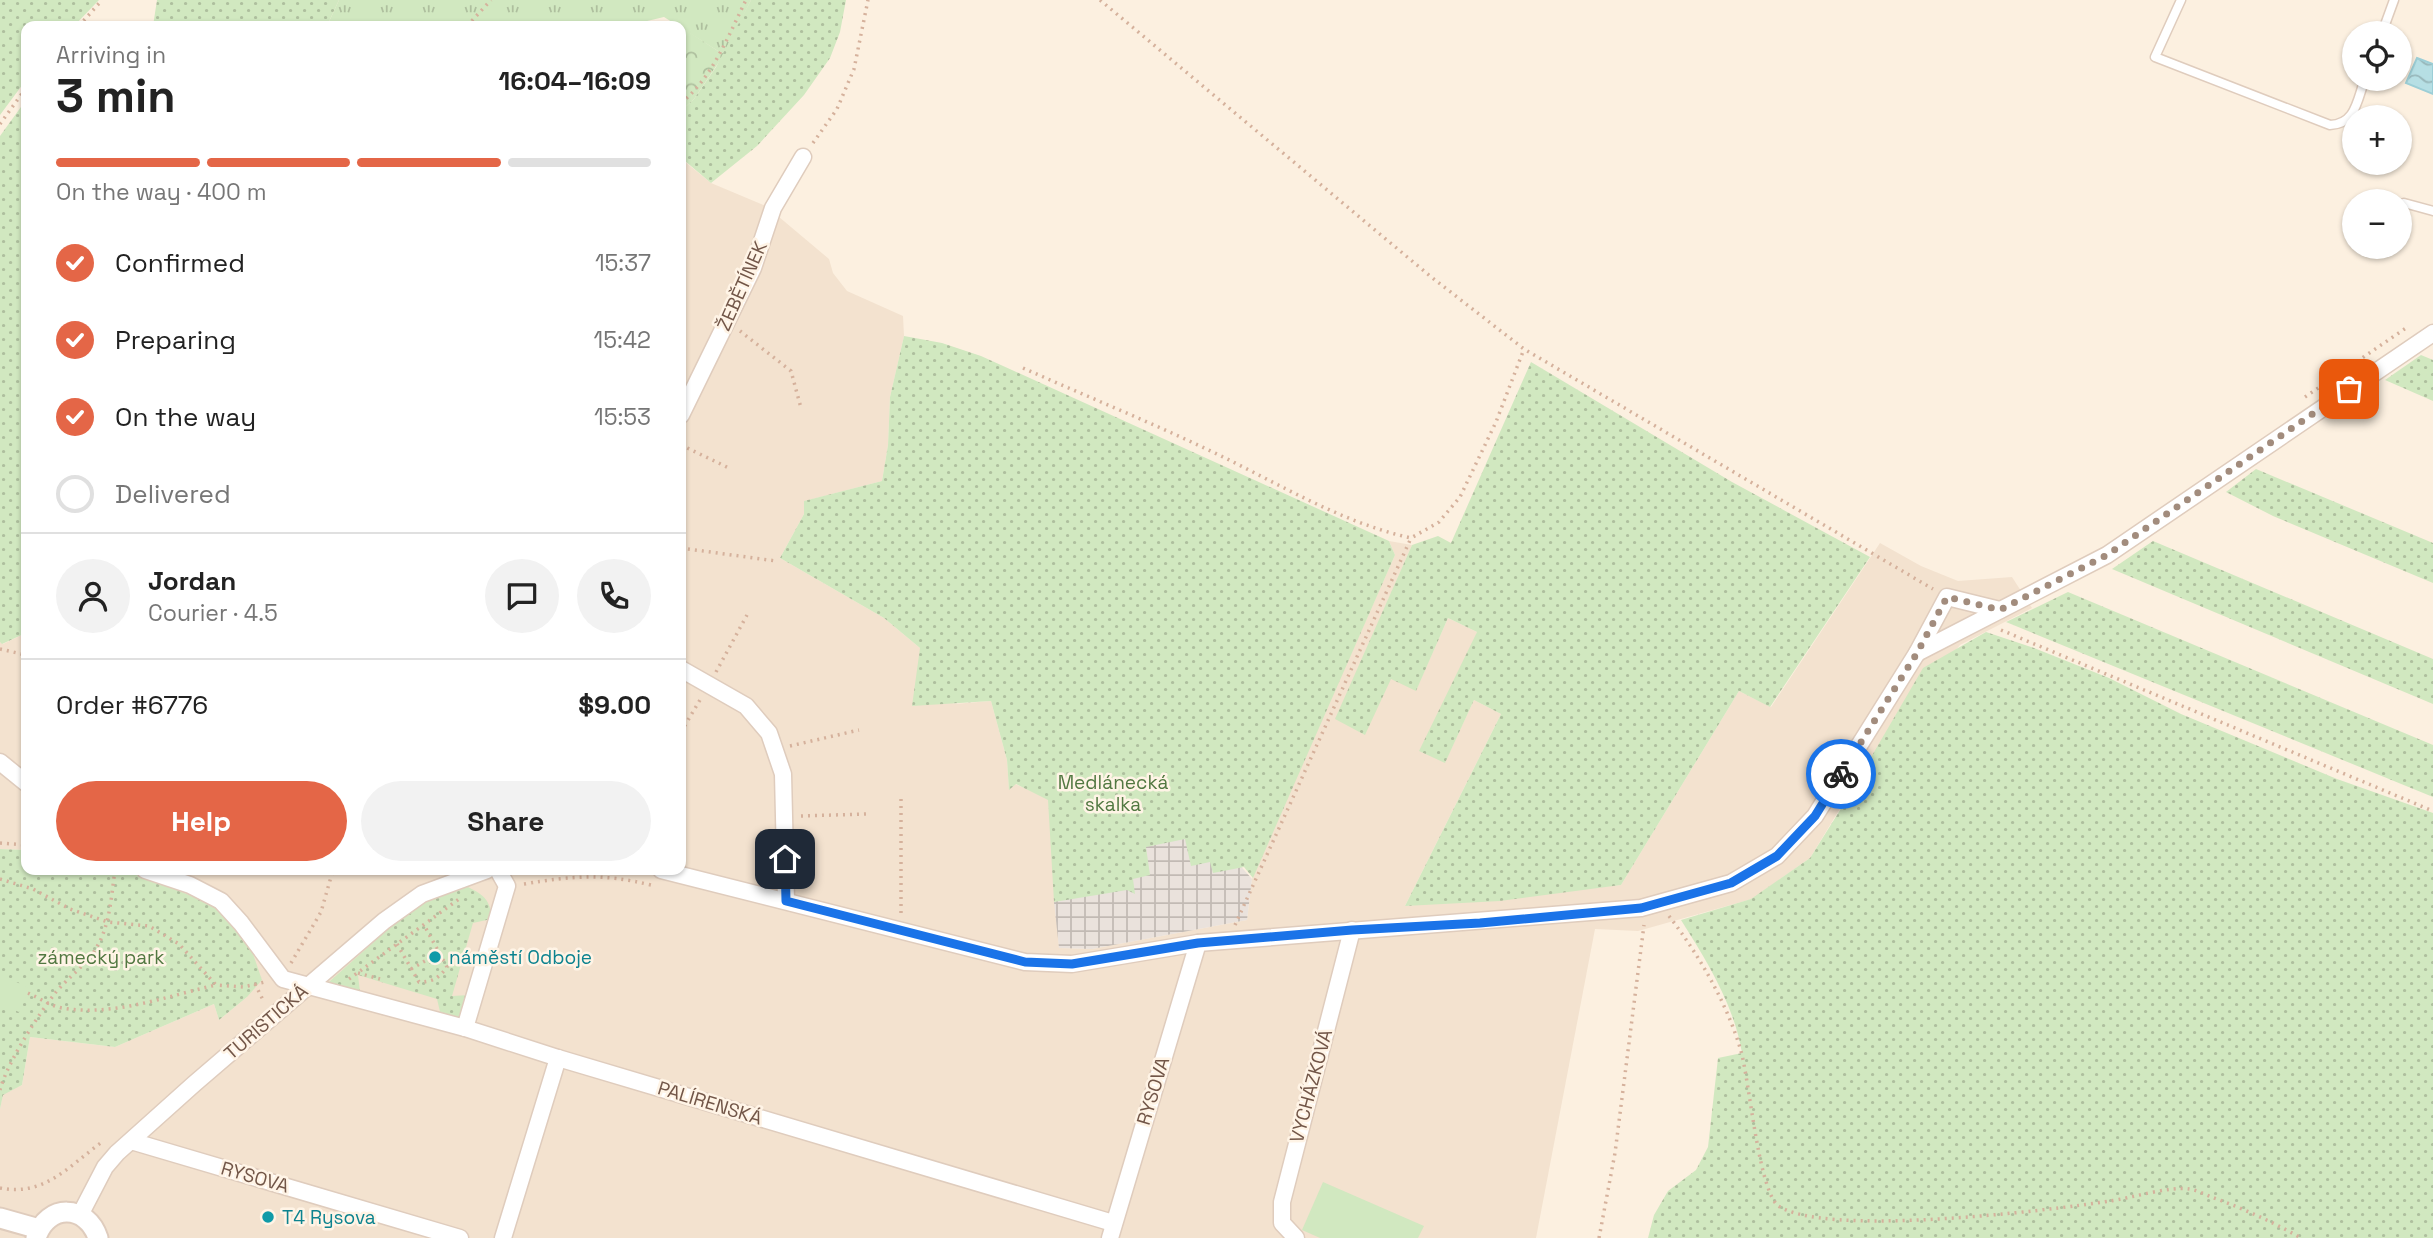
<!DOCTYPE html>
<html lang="en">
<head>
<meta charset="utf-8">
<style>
	:root { --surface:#fff; --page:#f2f2f2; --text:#222; --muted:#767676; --line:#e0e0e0; --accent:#e46647 }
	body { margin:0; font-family:"Space Grotesk",sans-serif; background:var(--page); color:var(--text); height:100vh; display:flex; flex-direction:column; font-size:26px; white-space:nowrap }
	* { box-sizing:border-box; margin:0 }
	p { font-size:23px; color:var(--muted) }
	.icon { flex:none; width:38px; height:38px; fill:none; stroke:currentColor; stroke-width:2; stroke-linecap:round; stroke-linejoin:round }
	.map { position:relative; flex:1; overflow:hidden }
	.details { position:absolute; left:21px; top:21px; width:665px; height:854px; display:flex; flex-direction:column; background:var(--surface); border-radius:14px; box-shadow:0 2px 5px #0004 }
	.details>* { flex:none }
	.tools { position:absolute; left:2342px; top:21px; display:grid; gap:14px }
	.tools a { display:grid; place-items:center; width:70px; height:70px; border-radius:50%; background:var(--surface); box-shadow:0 2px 5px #0004; font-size:35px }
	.pin { position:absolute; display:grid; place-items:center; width:60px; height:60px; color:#fff; margin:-30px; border-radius:14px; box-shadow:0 4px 10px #0006 }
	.courier { position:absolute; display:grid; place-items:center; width:70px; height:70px; margin:-35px; border:5px solid #1a73e8; border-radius:50%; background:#fff; color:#222; box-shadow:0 2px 9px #0007 }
	.summary em { font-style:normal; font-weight:700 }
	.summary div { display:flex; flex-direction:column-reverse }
	.summary { display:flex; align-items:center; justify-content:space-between; height:119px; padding:0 35px }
	h1 { font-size:46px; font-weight:700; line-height:52px }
	.bar { display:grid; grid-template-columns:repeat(4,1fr); gap:10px 7px; align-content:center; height:84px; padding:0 35px }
	.bar i { height:9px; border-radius:5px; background:var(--line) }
	.bar .on { background:var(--accent) }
	.bar p { grid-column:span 4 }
	.line { display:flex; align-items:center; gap:18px; padding:0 35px; border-top:2px solid var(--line) }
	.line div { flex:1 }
	.round { display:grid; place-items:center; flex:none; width:74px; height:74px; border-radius:37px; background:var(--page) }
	ol { padding:0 35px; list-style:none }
	li { display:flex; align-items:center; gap:21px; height:77px }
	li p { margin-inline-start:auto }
	li .icon { padding:7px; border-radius:50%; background:var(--accent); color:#fff; stroke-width:4 }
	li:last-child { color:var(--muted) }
	li i { width:38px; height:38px; border:4px solid var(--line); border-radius:50% }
	.primary-button { display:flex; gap:14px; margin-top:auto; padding:14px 35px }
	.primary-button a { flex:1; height:80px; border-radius:42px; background:var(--accent); color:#fff; font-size:28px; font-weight:700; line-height:80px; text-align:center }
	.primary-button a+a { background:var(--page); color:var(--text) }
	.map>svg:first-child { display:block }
	.residential { fill:#f3e2cf }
	.industrial { fill:url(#industrial-grid) }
	.grass { fill:url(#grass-tufts) }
	.forest { fill:url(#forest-crowns) }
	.park { fill:url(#park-dots) }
	.pitch { fill:#d1e8c0 }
	.water { fill:url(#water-waves); stroke:#9cced6; stroke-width:2 }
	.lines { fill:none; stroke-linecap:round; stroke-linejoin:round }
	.service-casing { stroke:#dfccbd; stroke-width:11 }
	.minor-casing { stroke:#dfccbd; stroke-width:19 }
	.tertiary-casing { stroke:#dfccbd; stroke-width:23 }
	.path { stroke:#d5b19c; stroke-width:3.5; stroke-dasharray:2 5; stroke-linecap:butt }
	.service { stroke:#fff; stroke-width:8 }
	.minor { stroke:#fff; stroke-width:16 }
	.tertiary { stroke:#fff; stroke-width:19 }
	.done { stroke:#a28c7d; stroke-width:7; stroke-dasharray:0 12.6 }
	.route { stroke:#1a73e8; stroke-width:9 }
	.culture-dot { fill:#0f9aa8; stroke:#fff4e6; stroke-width:2.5 }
	.labels { text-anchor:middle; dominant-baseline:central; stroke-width:5; stroke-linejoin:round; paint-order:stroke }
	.street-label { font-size:19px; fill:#725648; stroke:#fff4e6 }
	.park-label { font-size:19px; fill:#527841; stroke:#fff4e6 }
	.culture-label { font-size:19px; fill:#0d838f; stroke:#fff4e6; text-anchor:start }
</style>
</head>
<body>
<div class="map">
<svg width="2433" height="1238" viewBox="0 0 2433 1238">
	<defs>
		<pattern id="industrial-grid" width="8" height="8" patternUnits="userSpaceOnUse" patternTransform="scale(1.75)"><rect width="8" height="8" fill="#eae2dc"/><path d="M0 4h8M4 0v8" fill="none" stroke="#c2bab4"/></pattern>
		<pattern id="grass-tufts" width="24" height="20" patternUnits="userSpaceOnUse" patternTransform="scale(1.75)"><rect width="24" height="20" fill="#d1e8c0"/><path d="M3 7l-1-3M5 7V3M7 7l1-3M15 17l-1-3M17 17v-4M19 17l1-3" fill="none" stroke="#aebf9e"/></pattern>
		<pattern id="forest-crowns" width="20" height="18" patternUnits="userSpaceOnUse" patternTransform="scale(1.75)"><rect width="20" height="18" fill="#d1e8c0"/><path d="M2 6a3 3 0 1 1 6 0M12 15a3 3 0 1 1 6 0" fill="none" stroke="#aebf9e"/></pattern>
		<pattern id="park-dots" width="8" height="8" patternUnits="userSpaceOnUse" patternTransform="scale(1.75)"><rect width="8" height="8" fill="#d1e8c0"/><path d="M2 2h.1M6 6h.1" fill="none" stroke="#aebf9e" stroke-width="1.8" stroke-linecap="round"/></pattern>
		<pattern id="water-waves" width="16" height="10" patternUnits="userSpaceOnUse" patternTransform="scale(1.75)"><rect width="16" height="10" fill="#b6dfe4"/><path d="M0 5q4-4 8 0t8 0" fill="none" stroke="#98b8bb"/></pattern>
	</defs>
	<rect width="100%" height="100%" fill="#fcf0e0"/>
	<g class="residential">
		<polygon points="684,161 711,183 766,206 829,259 833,273 847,291 903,316 904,336 890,397 888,445 882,481 805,501 804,514 780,558 884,618 920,648 954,704 991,701 1007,760 1009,789 1015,784 1051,799 1059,948 1092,949 1247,920 1252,879 1274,827 1395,555 1389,541 1412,545 1336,719 1391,678 1416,690 1448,618 1477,632 1445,762 1474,700 1501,714 1405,906 1621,885 1739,691 1771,707 1880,543 1921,566 1958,581 2012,577 2032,608 1960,645 1875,751 1810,858 1752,899 1638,931 1595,929 1536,1238 0,1238 0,1109 3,1094 22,1085 30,1037 115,1047 214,1004 219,1020 247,997 168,886 122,870 681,870 681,169"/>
		<polygon points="26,633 26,850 0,849 0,642 3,644"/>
	</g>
	<polygon class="industrial" points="1186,835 1237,862 1252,879 1247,920 1092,949 1059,948 1054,902 1142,840"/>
	<polygon class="grass" points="339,0 751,0 725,53 718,51 664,17 626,26 327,26"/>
	<polygon class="forest" points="681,27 718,51 725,53 694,99 681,111"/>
	<g class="park">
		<polygon points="0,0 99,0 74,26 26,26 26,80 0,115"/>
		<polygon points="157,0 339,0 327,26 153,26"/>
		<polygon points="751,0 846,0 840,32 830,58 804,95 757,146 711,183 685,161 681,169 681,111 694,99 716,67"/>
		<polygon points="26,100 26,633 2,644 0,642 0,136"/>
		<polygon points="904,336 942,343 981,356 1389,541 1395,555 1253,878 1244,867 1213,873 1210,862 1191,866 1185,839 1146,847 1150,875 1133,879 1135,894 1127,890 1054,902 1048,800 1016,784 1009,790 1007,760 991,701 912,706 920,648 884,618 780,558 804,514 804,501 882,481 888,445 890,397"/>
		<polygon points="2421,355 2433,360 2433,401 2385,380"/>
		<polygon points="1531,362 1732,482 1870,557 1770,707 1739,691 1621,885 1500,901 1405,906 1501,714 1474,700 1445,763 1419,751 1477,632 1448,618 1416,691 1391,679 1365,735 1335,719 1412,545 1438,536 1451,543"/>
		<polygon points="2256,469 2433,543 2433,583 2273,516 2226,492"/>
		<polygon points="2153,541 2433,659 2433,704 2112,569"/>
		<polygon points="2068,592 2433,745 2433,797 2006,622"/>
		<path d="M 1986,632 L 2034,648 L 2109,678 L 2181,714 L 2337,779 L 2433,813 L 2433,1238 L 1648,1238 L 1654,1215 L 1668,1191 L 1696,1170 L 1708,1147 L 1718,1058 L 1742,1053 C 1734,1005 1707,961 1681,920 L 1751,899 L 1810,858 L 1842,807 L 1923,668 Z"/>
		<polygon points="0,849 26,850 26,870 122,870 168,886 219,908 251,948 262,980 247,997 219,1020 214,1004 115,1047 30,1037 22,1085 3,1095 0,1109"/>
		<path d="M 468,887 C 484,895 491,900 491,919 L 473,923 L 452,996 L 469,995 L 458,1021 L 441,1016 L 437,999 L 358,975 L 360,992 L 329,982 L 396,922 L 430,899 Z"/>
	</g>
	<g class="pitch">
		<polygon points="0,975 30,988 19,1012 0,1004"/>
		<polygon points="1323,1182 1424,1226 1418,1238 1320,1238 1302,1230"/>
	</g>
	<polygon class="water" points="2417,58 2433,64 2433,94 2406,83"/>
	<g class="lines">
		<g class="service-casing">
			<g id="service">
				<path d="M 2181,0 L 2155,57 L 2330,125 C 2356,124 2357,100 2365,79"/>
				<polyline points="2382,33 2394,0"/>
				<polyline points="2404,203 2433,211"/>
			</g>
		</g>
		<g class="minor-casing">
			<g id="minor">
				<polyline points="681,415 753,268 773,208 803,157"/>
				<polyline points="1917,653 2107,555 2433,333"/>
				<polyline points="681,669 746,706 769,733 783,774 786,901"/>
				<polyline points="0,762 26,783"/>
				<polyline points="145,870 190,885 221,901 241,923 283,979 465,1028 558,1058 1113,1223"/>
				<polyline points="661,870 1025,962 1072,964 1198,943 1641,908 1731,883 1777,856 1815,816 1917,653 1947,597 2000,610"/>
				<polyline points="465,1028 507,886 498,870"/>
				<polyline points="131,1141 460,1238"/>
				<polyline points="80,1215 105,1167 117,1153 194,1084 384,921 422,894 487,870"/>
				<polyline points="503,1238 558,1058"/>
				<polyline points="1110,1238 1198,943"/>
				<polyline points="1296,1238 1282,1223 1282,1202 1352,930"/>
			</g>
		</g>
		<g class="tertiary-casing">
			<g id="tertiary">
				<polyline points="0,1218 39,1229"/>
				<path d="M 36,1238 C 47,1203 87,1204 98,1238"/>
			</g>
		</g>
		<g class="path">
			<polyline points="1100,0 1430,276 1524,349 1933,589"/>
			<polyline points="79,26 102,0"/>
			<polyline points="467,26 491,0"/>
			<path d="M 681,103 C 713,77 728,36 746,0"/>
			<polyline points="0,124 26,88"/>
			<polyline points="813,143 837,109 854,69 868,0"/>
			<polyline points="740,331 791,371 801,408"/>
			<path d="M 1023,368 C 1088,397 1155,424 1219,455 C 1281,485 1343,523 1411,538 L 1439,522 L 1460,497 L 1496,422 L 1524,349"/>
			<polyline points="2305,397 2406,328"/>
			<polyline points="681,445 731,469"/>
			<polyline points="681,548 776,561"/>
			<polyline points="2001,630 2433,811"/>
			<polyline points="0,649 26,655"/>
			<polyline points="716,672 747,615"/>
			<polyline points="681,732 700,700"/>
			<polyline points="790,746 859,730"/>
			<polyline points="901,799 901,915"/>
			<polyline points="801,816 866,814"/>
			<polyline points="0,843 26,845"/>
			<polyline points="0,879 33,889 70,909 108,922 149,926 179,944 216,985 243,987 265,982"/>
			<path d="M 524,884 C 573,876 601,873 651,885"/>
			<path d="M 1669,916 C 1699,955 1727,1003 1741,1051 C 1750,1085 1758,1184 1777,1205 C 1822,1238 2045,1211 2110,1201 C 2131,1198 2170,1186 2189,1189 C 2197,1190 2206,1195 2214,1198 C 2244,1209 2273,1222 2301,1238"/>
			<polyline points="1235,925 1411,538"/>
			<path d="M 397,944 L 419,982 C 433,982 439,978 447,967 L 424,925"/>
			<polyline points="291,963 321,912 333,870"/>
			<polyline points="411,969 439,953"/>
			<polyline points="358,973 380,979"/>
			<polyline points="349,979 459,899"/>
			<polyline points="255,984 263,1000"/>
			<path d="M 28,993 C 39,998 51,1006 62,1008 C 113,1017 167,996 216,985"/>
			<path d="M 0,1090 C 7,1063 38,1015 56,992 C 68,978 83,967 93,953 C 110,929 111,898 115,870"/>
			<path d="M 0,1188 C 44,1197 69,1166 102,1142"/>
			<polyline points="1599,1238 1615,1153 1644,925"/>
		</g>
		<use href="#service" class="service"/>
		<use href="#minor" class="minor"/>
		<use href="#tertiary" class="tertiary"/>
	</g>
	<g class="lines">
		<polyline class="done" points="1841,774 1917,653 1947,597 2000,610 2107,555 2349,389"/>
		<polyline class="route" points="785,859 786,901 1025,962 1072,964 1198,943 1352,930 1480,923 1641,908 1731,883 1777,856 1815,816 1841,774"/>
	</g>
	<g class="culture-dot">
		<circle cx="435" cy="957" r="7"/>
		<circle cx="268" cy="1217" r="7"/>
	</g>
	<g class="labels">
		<g class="street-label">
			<text transform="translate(742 286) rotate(-66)">ŽEBĚTÍNEK</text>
			<text transform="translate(266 1022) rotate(-41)">TURISTICKÁ</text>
			<text transform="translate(1311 1086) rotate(-75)">VYCHÁZKOVÁ</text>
			<text transform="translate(1153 1091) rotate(-73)">RYSOVA</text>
			<text transform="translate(710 1103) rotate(17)">PALÍRENSKÁ</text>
			<text transform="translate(255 1177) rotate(16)">RYSOVA</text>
		</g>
		<g class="park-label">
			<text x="1113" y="782">Medlánecká<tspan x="1113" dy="22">skalka</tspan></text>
			<text x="101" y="957">zámecký park</text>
		</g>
		<g class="culture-label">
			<text x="449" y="957">náměstí Odboje</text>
			<text x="282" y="1217">T4 Rysova</text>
		</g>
	</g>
</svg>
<div class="tools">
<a><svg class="icon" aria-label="locate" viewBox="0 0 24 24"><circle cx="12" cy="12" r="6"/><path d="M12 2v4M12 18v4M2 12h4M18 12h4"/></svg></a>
<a>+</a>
<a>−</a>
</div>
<div class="pin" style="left:2349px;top:389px;background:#ea580c"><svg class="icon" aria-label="bag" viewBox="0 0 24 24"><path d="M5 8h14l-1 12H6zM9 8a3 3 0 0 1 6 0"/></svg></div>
<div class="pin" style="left:785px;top:859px;background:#1f2937"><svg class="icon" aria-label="home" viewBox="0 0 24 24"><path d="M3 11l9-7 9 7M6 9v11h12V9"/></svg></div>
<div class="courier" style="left:1841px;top:774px"><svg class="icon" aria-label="bike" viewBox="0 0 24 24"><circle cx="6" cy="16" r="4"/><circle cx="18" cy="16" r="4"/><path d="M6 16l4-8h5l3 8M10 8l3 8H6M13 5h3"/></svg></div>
<section class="details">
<div class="summary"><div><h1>3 min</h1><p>Arriving in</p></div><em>16:04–16:09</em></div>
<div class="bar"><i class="on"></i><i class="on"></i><i class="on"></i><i></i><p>On the way · 400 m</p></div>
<ol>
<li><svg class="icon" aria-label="check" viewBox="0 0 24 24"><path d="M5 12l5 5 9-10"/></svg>Confirmed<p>15:37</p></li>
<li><svg class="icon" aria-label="check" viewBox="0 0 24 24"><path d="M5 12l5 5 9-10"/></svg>Preparing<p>15:42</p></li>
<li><svg class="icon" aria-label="check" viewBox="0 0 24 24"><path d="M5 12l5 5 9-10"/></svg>On the way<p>15:53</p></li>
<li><i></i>Delivered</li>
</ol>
<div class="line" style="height:126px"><a class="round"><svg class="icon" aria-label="person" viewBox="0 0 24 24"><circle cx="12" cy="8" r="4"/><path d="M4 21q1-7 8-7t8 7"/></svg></a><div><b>Jordan</b><p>Courier · 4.5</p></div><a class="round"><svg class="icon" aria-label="chat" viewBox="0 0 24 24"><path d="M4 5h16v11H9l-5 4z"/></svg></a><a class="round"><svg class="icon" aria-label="phone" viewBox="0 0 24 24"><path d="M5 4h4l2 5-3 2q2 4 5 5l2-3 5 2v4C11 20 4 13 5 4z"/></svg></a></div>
<div class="line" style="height:91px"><div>Order #6776</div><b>$9.00</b></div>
<div class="primary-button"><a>Help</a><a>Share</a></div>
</section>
</div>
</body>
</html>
